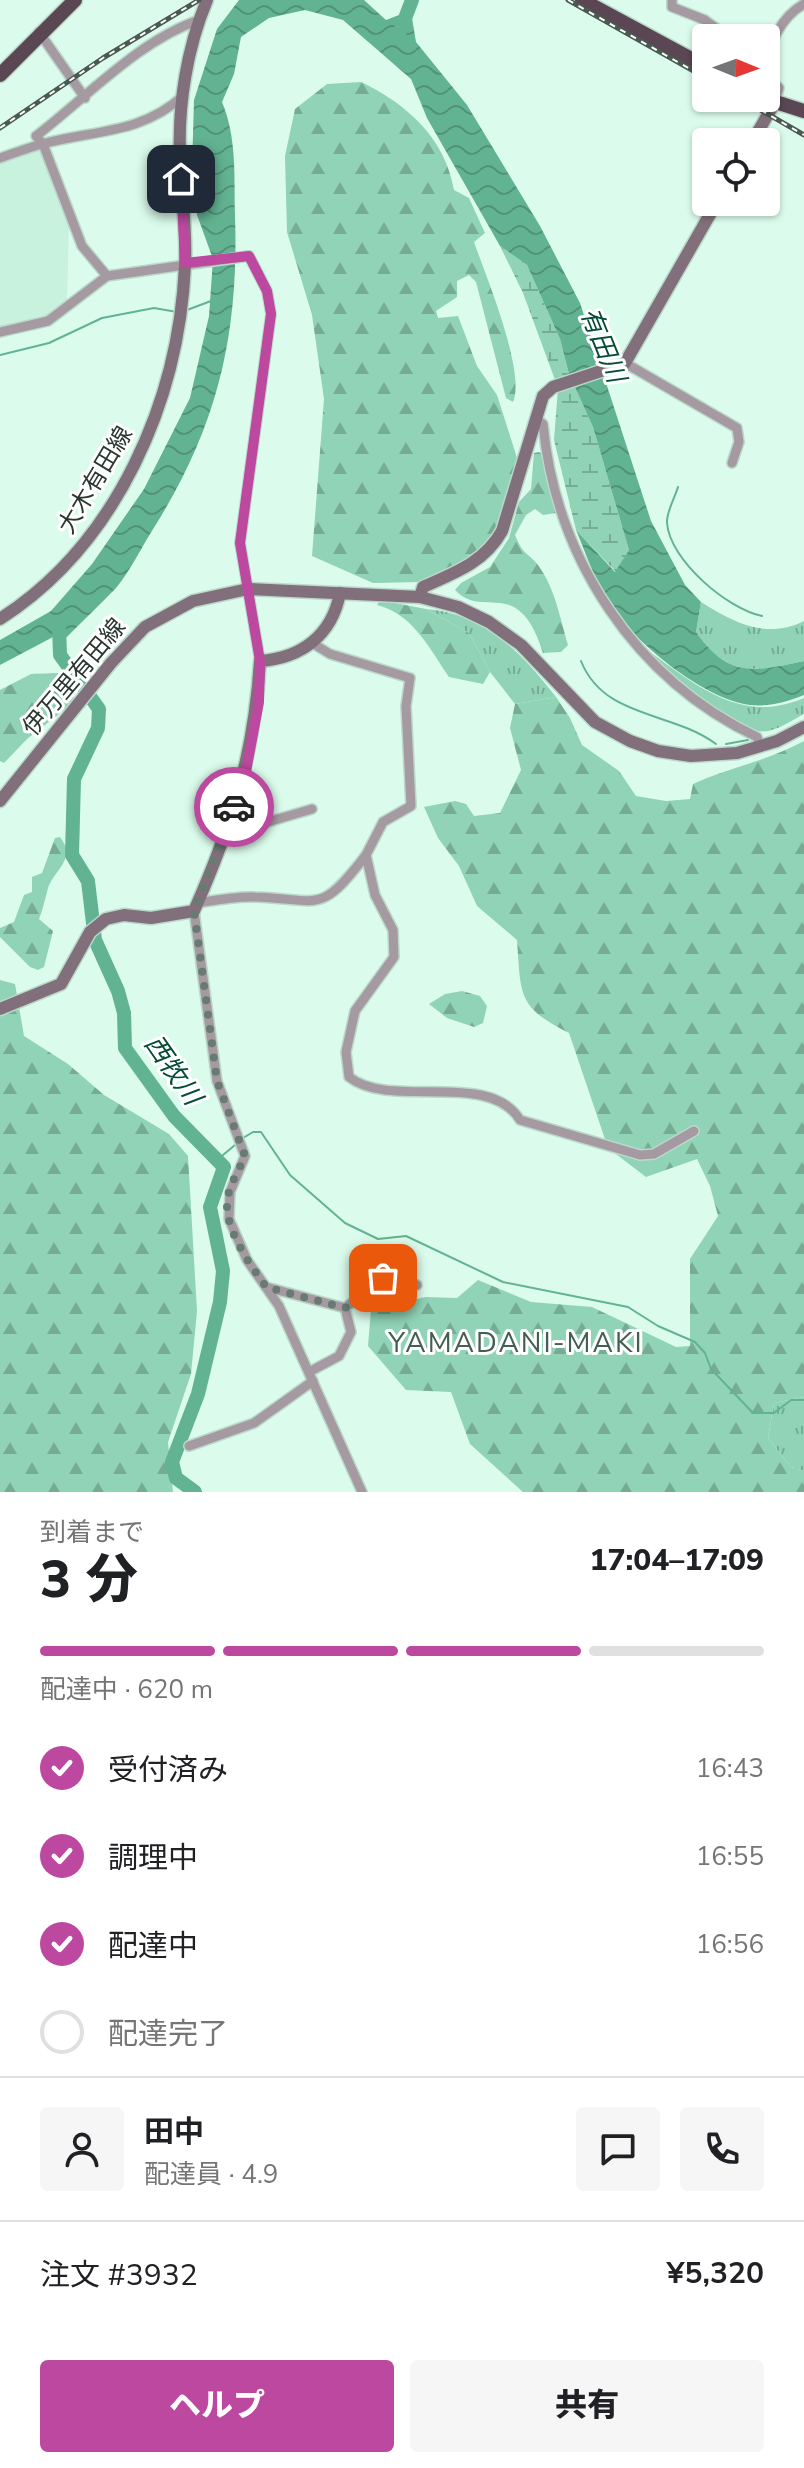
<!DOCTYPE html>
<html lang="ja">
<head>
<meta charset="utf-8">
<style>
	:root { --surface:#fff; --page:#f6f6f6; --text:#202124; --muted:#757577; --line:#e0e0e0; --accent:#bd48a0 }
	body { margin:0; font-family:"Nunito Sans","Noto Sans JP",sans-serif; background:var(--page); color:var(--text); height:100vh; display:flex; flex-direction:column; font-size:30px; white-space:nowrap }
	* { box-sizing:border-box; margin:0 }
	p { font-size:26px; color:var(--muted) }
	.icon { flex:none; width:44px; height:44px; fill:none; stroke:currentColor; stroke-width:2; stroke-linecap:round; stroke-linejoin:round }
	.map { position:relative; height:1492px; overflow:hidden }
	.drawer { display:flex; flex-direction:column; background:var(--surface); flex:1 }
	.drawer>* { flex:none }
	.needle { width:52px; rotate:91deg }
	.controls { position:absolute; left:692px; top:24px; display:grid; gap:16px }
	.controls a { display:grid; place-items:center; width:88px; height:88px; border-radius:8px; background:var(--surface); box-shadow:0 2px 6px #0004; font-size:40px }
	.pin { position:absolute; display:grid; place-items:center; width:68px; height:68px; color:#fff; margin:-34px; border-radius:16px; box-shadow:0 4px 12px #0006 }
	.courier { position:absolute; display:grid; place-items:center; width:80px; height:80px; margin:-40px; border:6px solid #bd48a0; border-radius:50%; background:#fff; color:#222; box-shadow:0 2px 10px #0007 }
	.headline em { font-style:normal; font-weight:800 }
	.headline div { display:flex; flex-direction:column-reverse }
	.headline { display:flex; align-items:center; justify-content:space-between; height:136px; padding:0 40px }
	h1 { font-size:52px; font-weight:800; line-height:60px }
	.bar { display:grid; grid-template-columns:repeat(4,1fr); gap:12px 8px; align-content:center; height:96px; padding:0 40px }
	.bar i { height:10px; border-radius:6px; background:var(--line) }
	.bar .on { background:var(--accent) }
	.bar p { grid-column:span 4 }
	.line { display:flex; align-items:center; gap:20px; padding:0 40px; border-top:2px solid var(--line) }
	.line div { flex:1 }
	.round { display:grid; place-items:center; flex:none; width:84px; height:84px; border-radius:8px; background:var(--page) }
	ol { padding:0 40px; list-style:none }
	li { display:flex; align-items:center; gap:24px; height:88px }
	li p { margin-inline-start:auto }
	li .icon { padding:8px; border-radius:50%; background:var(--accent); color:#fff; stroke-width:4 }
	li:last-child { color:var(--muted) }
	li i { width:44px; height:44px; border:4px solid var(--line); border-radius:50% }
	.button { display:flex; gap:16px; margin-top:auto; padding:16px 40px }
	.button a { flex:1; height:92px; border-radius:8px; background:var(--accent); color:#fff; font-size:32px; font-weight:800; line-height:92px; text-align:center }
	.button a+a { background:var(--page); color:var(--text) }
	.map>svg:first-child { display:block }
	.built { fill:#c8f1de }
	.grass { fill:url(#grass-tufts) }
	.forest { fill:url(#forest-firs) }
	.wetland { fill:url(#wetland-marsh) }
	.water { fill:url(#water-waves) }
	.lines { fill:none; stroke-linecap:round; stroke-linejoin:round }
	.stream { stroke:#62b392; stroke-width:2 }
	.river { stroke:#62b392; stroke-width:14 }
	.minor-casing { stroke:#bbd8ca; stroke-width:12 }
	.secondary-casing { stroke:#bbd8ca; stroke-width:15 }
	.trunk-casing { stroke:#bbd8ca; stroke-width:17 }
	.minor { stroke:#a69aa2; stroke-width:9 }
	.secondary { stroke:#81707b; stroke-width:12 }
	.trunk { stroke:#5b4654; stroke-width:14 }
	.rail-casing { stroke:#4a5a52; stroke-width:5 }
	.rail { stroke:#fff; stroke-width:2; stroke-dasharray:6; stroke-linecap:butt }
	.done { stroke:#687b72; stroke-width:8; stroke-dasharray:0 14.4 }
	.route { stroke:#bd48a0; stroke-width:10 }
	.labels { text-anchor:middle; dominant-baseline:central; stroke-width:6; stroke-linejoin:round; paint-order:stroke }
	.street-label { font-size:24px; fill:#2a3630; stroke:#fff }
	.water-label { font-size:26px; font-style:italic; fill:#054c36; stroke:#fff }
	.quarter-label { font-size:28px; letter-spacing:2px; fill:#435f52; stroke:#fff }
</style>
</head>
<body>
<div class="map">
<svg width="804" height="1492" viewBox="0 0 804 1492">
	<defs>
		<pattern id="grass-tufts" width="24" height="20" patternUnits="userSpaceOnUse" patternTransform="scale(2)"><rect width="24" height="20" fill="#90d3b6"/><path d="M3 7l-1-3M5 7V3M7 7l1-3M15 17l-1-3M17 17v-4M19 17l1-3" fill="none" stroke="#76ac94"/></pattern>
		<pattern id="forest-firs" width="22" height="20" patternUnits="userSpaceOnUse" patternTransform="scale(2)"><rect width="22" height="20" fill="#90d3b6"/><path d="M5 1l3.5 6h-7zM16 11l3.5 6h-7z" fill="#76ac94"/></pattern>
		<pattern id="wetland-marsh" width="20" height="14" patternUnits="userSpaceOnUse" patternTransform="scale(2)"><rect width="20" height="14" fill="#90d3b6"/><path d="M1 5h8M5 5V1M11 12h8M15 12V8" fill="none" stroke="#76ac94"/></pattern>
		<pattern id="water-waves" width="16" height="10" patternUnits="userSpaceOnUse" patternTransform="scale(2)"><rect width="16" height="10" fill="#62b392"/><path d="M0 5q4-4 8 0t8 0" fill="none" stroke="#519278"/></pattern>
	</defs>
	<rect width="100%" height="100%" fill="#dbfcec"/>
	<polygon class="built" points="43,148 69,224 67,303 46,318 0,328 0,162"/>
	<g class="grass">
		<path d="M 701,602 C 733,622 766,640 804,621 L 804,661 C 752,672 729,678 696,632 Z"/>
		<path d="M 426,609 C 485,614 521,652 556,697 L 515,704 L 490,672 L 469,633 Z"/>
		<path d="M 643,647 C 694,683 739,726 804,698 L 804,714 C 790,721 774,734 758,731 C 717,722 669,678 643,647 Z"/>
		<polygon points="804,1397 804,1471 791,1467 768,1438 774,1403"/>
	</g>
	<g class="forest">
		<path d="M 361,82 C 407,104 445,138 454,190 L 469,198 L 485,233 L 474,242 C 486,276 526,372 513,402 L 506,398 L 476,282 L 469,275 L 457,281 L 457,297 L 436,311 L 438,318 L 458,316 L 477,366 L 497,395 L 518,461 L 501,525 L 488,545 L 457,569 L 422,582 L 373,583 L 312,556 L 324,399 L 312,315 L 287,232 L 285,156 L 295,109 L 327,84 Z"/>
		<path d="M 539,452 L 545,456 L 558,505 L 556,513 L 543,515 L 535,509 L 526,515 L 515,535 C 524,557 527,551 538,565 C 555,588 560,618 568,645 L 561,652 L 543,653 C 518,573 484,621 455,590 L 461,583 L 490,567 L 509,538 L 519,502 L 531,489 L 534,453 Z"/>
		<path d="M 380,600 L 426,609 L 469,633 L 490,672 L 483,684 L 449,677 C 429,648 413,614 377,605 Z"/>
		<polygon points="58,673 76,701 27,739 4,763 0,761 0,690 31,674"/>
		<path d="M 556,697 L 570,718 L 582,745 L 619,771 L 636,796 L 666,801 L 690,799 L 693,784 C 730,767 768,761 804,741 L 804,1397 L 774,1403 L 768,1438 L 791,1467 L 804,1471 L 804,1492 L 523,1492 L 470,1444 L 451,1392 L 406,1390 L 368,1346 L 371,1309 L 426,1297 L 457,1298 L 478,1280 L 531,1302 L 592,1307 L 676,1347 L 690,1346 L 690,1259 L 718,1216 L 710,1186 L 697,1159 L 646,1177 L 608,1148 L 569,1033 C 517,1007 521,995 517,940 L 477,906 L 459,866 L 438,838 L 424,807 L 455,801 L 466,804 L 474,816 L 500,813 L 521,770 L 510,728 L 515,704 Z"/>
		<path d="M 60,837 C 77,859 55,869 48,888 C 45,899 43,909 39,919 L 53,931 L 44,967 L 38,970 L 30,967 L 0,937 L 0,928 L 14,922 L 24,895 L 32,892 L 32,877 L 42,873 L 55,838 Z"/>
		<polygon points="0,980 15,984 24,1036 68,1064 104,1095 169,1134 188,1156 197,1311 191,1374 168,1442 173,1492 0,1492"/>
		<polygon points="462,991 480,996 487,1006 483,1023 474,1027 447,1018 429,1004 445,994"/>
	</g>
	<polygon class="wetland" points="500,246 527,265 560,339 569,374 593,427 629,550 616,572 576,530 554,440 558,388 523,293"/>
	<path class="water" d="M 239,0 L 364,0 L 386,20 L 399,15 L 412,18 L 416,42 L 467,105 L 540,226 L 580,303 L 651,521 L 685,585 L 701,602 L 696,632 C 729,678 752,672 804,661 L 804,695 C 787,702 769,707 750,705 C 703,699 634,642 609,603 C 595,582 586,553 576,530 L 615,572 L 629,550 L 593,427 L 569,374 L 560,339 L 527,265 L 500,246 L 427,118 L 411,79 L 343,20 L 305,10 L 269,18 L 241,37 L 234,74 L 222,102 C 237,138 234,176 235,215 C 239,334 218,425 155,526 C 142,546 131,570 116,588 C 98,607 78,625 60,644 L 53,637 L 0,665 L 0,640 L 51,611 L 92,564 L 144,489 L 190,398 L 209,316 L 213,259 L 197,215 L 192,168 L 194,100 L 217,29 Z"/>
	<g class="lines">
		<g class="stream">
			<polyline points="187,310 211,301"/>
			<polyline points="0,355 49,343 102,318 154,308 177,312"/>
			<path d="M 678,487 C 675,497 666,513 667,523 C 670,561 728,609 762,616"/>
			<path d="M 581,661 C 604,719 672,711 716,744"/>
			<polyline points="726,744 748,740"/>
			<polyline points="243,1138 253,1132 261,1132 290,1175 345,1223 378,1239 406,1236 503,1282 628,1307 658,1326 695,1342 705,1353 711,1369 753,1413 774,1413 791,1400 804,1400"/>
			<polyline points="217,1160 235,1145"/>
		</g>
		<g class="river">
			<polyline points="399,34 412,0"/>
			<polyline points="59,626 60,655 99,709 98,728 74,779 72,855 88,881 95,940 118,991 124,1013 125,1048 174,1116 224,1167 210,1207 223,1271 220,1302 198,1394 172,1462 176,1478 195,1492"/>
		</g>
		<g class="minor-casing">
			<g id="minor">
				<polyline points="672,0 672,7 705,20 729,38"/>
				<polyline points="39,32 85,98"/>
				<path d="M 766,68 C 768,44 782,16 804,4"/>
				<polyline points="766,68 769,78 779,88 774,104"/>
				<path d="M 0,158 C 14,153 28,148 42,144 C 94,130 141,134 183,96"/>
				<path d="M 107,276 L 82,246 L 43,144 L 36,136 C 87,97 138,41 199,20"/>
				<polyline points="0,332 48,321 107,276 249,256 267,291 271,314 240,543 260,661"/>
				<polyline points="625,363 737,428 739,442 732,463"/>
				<path d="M 537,420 L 543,424 C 556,559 635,679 757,737 L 760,747"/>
				<polyline points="312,643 330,654 410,678 406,706 411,806 383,822 366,855"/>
				<polyline points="231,817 261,824 312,809"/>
				<path d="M 198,903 C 216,900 236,896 254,897 C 321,899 319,916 366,855 L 375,895 L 393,930 L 394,957 L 355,1011 L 346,1052 L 349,1077 C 391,1110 489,1069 520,1120 L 640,1155 L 654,1154 L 694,1131"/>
				<polyline points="194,911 217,1081 245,1156 230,1192 229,1219 247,1260 279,1306 362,1492"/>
				<polyline points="266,1287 345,1308 383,1278 417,1285"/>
				<polyline points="309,1372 339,1356 351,1332 345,1308"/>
				<polyline points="189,1446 254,1423 313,1381"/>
			</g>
		</g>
		<g class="secondary-casing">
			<g id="secondary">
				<polyline points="752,142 774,104"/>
				<path d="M 420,597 L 423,587 C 454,573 484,563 502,531 L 543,396 L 553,387 L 625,363 L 717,202"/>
				<path d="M 0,619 C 117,544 179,401 185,265 C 187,229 181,192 180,155 C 178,104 187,48 207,0"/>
				<polyline points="0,801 111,663 145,627 193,601 248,589 420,597 458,607 489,622 521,645 595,722 630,741 658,751 691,756 737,753 777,741 804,727"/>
				<path d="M 0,1009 L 61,984 L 90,932 L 106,919 L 124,915 L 151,918 L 194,911 C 232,825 254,755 260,661 C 302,658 332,635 340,593"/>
			</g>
		</g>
		<g class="trunk-casing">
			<g id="trunk">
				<polyline points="582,0 706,67"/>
				<polyline points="0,75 75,0"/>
				<polyline points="763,98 804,111"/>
			</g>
		</g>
		<use href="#minor" class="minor"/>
		<use href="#secondary" class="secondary"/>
		<use href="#trunk" class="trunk"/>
		<g class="rail-casing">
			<g id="rail">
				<polyline points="568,0 706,78"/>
				<polyline points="740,98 804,135"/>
				<polyline points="0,128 103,58 199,0"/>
			</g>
		</g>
		<use href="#rail" class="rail"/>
	</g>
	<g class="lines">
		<path class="done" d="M 234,807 L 194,911 L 217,1081 L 245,1156 C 239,1170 228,1187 227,1203 C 226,1232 250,1264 266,1287 L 345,1308 L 383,1278"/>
		<polyline class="route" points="181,179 185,263 249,256 267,291 271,314 240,543 260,661 259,702 245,777 234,807"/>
	</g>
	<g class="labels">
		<g class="street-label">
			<text transform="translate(95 480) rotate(-59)">大木有田線</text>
			<text transform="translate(74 677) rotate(-50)">伊万里有田線</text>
		</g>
		<g class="water-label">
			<text transform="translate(603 345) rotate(68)">有田川</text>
			<text transform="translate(173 1070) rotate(55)">西牧川</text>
		</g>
		<g class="quarter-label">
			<text x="516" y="1343">YAMADANI-MAKI</text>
		</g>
	</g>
</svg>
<div class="controls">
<a><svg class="needle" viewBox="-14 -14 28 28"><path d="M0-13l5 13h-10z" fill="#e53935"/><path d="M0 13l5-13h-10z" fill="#757577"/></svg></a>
<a><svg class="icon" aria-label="locate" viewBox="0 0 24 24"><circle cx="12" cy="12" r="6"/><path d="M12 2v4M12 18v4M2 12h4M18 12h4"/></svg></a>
</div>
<div class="pin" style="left:383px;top:1278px;background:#ea580c"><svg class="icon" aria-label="bag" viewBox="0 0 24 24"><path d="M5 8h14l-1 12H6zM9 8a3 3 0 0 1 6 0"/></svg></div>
<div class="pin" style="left:181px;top:179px;background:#1f2937"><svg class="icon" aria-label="home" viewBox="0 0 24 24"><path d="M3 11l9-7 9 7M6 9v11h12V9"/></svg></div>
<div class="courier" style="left:234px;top:807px"><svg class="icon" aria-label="car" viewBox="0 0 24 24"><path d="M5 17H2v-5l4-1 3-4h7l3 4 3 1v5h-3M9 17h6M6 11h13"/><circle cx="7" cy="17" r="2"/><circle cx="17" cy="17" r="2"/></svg></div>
</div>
<section class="drawer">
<div class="headline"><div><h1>3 分</h1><p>到着まで</p></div><em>17:04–17:09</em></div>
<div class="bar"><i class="on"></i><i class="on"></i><i class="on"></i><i></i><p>配達中 · 620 m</p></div>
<ol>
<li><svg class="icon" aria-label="check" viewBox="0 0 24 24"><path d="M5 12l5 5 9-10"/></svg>受付済み<p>16:43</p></li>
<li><svg class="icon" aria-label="check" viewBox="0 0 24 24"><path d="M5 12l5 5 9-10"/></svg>調理中<p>16:55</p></li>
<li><svg class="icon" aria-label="check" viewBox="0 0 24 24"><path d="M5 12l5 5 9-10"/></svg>配達中<p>16:56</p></li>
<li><i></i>配達完了</li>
</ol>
<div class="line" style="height:144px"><a class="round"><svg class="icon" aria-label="person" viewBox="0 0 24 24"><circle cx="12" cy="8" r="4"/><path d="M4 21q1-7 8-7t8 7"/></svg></a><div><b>田中</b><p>配達員 · 4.9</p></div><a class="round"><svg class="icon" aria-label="chat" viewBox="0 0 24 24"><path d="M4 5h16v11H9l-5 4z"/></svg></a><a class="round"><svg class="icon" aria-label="phone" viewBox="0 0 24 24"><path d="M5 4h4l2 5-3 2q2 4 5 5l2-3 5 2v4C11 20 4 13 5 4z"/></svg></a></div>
<div class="line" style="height:104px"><div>注文 #3932</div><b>¥5,320</b></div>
<div class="button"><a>ヘルプ</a><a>共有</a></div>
</section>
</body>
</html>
